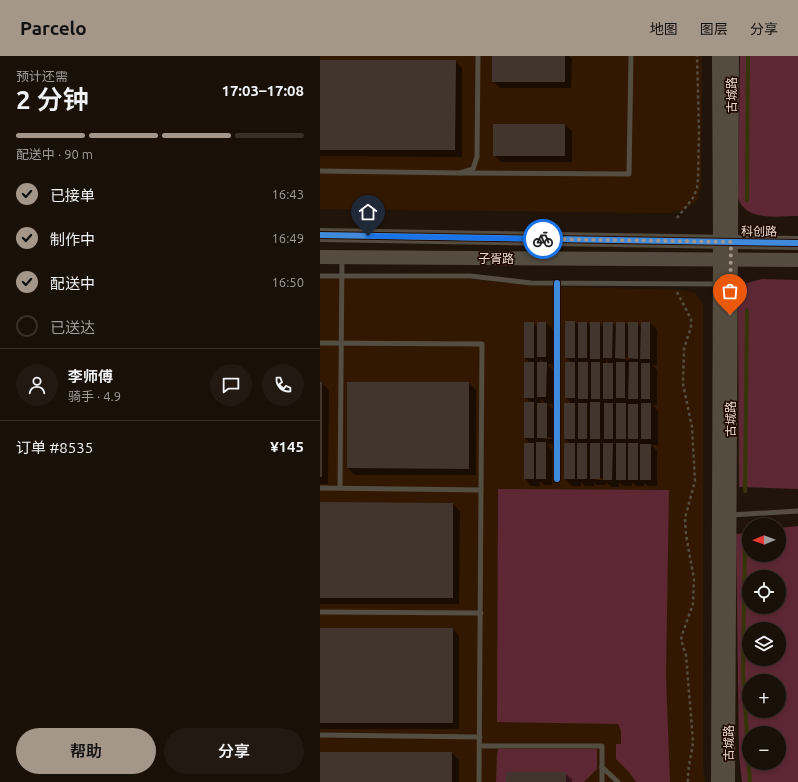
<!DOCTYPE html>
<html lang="zh">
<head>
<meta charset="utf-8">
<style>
	:root { --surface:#191008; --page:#221912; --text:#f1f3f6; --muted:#9f9d9c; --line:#373029; --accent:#a5968a }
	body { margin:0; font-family:Ubuntu,"Noto Sans SC",sans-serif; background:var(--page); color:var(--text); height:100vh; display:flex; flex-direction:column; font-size:15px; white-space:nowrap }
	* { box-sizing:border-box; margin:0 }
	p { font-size:13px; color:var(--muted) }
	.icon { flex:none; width:22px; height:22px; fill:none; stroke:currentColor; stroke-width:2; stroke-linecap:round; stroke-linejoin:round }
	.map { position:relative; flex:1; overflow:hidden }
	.side { display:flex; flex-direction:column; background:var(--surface); width:320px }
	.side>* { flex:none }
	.needle { width:26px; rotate:269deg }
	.fabs { position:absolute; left:422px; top:462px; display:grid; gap:8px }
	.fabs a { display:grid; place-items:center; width:44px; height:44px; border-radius:50%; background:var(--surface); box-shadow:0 2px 6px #0003,0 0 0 1px var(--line); font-size:20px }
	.pin { position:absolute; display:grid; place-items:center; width:34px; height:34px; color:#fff; margin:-41px -17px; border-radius:50% 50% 50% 0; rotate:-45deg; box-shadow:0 0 4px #0007 }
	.pin .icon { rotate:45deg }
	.courier { position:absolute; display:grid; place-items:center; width:40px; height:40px; margin:-20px; border:3px solid #1a73e8; border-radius:50%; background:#fff; color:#222; box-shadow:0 1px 5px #0007 }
	.head em { font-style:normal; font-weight:600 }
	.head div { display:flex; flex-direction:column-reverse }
	.head { display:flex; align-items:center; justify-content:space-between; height:68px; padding:0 16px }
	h1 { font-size:26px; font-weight:600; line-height:30px }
	.bar { display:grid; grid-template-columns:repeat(4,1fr); gap:6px 4px; align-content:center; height:48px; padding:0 16px }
	.bar i { height:5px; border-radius:3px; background:var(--line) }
	.bar .current { background:var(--accent) }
	.bar p { grid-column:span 4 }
	.line { display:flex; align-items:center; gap:10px; padding:0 16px; border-top:1px solid var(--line) }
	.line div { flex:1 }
	.round { display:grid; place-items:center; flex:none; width:42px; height:42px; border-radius:21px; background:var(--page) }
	ol { padding:0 16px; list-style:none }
	li { display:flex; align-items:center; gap:12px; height:44px }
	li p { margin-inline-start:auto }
	li .icon { padding:4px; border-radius:50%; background:var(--accent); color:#111; stroke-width:4 }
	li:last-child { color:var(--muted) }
	li i { width:22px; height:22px; border:2px solid var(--line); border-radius:50% }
	.action { display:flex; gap:8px; margin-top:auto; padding:8px 16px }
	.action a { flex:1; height:46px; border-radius:24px; background:var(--accent); color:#111; font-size:16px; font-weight:600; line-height:46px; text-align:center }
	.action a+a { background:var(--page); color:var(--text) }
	header { display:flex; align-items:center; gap:24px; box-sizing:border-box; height:56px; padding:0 20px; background:var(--accent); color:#111 }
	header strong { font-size:19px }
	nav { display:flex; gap:22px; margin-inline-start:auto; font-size:14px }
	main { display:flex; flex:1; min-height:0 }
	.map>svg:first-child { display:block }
	.built { fill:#321801 }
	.grass { fill:#5d2833; fill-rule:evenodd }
	.shadow { fill:#0007; fill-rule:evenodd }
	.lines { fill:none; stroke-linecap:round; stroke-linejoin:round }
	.stream { stroke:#353509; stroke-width:4 }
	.building { fill:#41352e }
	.path { stroke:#554e45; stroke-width:2.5; stroke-dasharray:3 3; stroke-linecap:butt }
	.lane { stroke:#544d42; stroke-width:5 }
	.secondary { stroke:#544c3f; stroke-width:14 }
	.cycleway-casing { stroke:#210b00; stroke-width:8 }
	.cycleway { stroke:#408adc; stroke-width:6 }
	.done { stroke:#a5968a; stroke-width:4; stroke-dasharray:0 7.2 }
	.route { stroke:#1a73e8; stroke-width:5 }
	.labels { text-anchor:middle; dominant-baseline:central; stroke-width:3.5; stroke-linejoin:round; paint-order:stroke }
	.street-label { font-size:12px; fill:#ecdccf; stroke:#210b00 }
</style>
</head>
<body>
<header>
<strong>Parcelo</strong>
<nav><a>地图</a><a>图层</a><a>分享</a></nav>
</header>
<main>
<section class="side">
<div class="head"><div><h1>2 分钟</h1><p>预计还需</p></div><em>17:03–17:08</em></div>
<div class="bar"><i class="current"></i><i class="current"></i><i class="current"></i><i></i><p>配送中 · 90 m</p></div>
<ol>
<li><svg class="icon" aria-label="check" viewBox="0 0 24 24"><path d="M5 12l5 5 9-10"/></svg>已接单<p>16:43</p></li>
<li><svg class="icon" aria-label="check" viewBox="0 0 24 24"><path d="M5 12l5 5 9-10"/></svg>制作中<p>16:49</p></li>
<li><svg class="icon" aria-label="check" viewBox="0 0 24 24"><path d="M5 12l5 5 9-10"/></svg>配送中<p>16:50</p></li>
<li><i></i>已送达</li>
</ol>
<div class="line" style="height:72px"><a class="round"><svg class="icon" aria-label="person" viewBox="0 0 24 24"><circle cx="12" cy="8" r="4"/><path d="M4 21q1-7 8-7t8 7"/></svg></a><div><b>李师傅</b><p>骑手 · 4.9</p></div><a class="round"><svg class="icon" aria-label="chat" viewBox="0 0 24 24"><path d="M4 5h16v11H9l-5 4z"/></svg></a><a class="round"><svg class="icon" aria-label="phone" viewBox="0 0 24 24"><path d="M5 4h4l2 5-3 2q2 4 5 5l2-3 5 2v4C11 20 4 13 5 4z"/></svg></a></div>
<div class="line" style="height:52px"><div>订单 #8535</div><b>¥145</b></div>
<div class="action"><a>帮助</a><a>分享</a></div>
</section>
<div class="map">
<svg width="478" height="726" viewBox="0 0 478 726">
	<rect width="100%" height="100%" fill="#21150b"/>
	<g class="built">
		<polygon points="0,0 382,0 381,130 378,144 365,153 350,157 0,153"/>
		<polygon points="138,222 217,230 360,234 375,237 383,247 383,713 385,726 0,726 0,223"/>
	</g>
	<g class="grass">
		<path d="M 420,0 L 478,0 L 478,160 C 458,160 426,166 418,142 Z"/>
		<polygon points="442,223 478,224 478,433 419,431 418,238 427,227"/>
		<polygon points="178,433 349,434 346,620 350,726 316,726 309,716 296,703 296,688 301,688 301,675 298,668 177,666"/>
		<path d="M 478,470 L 478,726 L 422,726 L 419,699 L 416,478 L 429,477 L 429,499 L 459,499 L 459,472 ZM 429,521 L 459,521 L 459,551 L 429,551 ZM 429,573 L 459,573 L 459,603 L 429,603 ZM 429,625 L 459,625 L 459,655 L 429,655 ZM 429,677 L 459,677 L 459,707 L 429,707 Z"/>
		<polygon points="178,693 277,693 277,713 264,726 176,726 177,699"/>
	</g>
	<g class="shadow">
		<polygon points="173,0 249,0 252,2 251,32 180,32 173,25"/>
		<polygon points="0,5 135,5 142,12 142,101 0,100"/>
		<polygon points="245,69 252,75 252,106 181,106 174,99"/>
		<path d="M 255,266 L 259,270 L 267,267 L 271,271 L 279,267 L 284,272 L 292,267 L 297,271 L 297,267 L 305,267 L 309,271 L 317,267 L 322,271 L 322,267 L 330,267 L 337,274 L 337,309 L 332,309 L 337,314 L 337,349 L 332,349 L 338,355 L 338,389 L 331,389 L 337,395 L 337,430 L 328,430 L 324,427 L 324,430 L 316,430 L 312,426 L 312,430 L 303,430 L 299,426 L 299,431 L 291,431 L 286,426 L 286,429 L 277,429 L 274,426 L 274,430 L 265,430 L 261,426 L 261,430 L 252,430 L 245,423 L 251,388 L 245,383 L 252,348 L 246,342 L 252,307 L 246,302 ZM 302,301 L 310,302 L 310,304 L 302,303 ZM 286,304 L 290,308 L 286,308 ZM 276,422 L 285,422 L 285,424 L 276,424 Z"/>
		<path d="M 213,267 L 218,271 L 226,267 L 233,274 L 233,308 L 227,308 L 233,314 L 233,348 L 227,348 L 234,354 L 233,388 L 226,388 L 232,394 L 232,429 L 224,429 L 220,425 L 220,430 L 211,430 L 205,423 L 211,388 L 205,382 L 211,347 L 205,341 L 210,307 L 205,302 ZM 220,303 L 224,307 L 220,307 ZM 221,343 L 225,348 L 221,348 ZM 223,381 L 232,381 L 232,383 L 223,383 Z"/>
		<polygon points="0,327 2,327 9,334 8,428 0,428"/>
		<polygon points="28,327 149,327 156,334 156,419 34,419 28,412"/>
		<polygon points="0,447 133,448 140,455 139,548 0,548"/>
		<polygon points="0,573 133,573 139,580 139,673 0,673"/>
		<polygon points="0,697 132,697 139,704 139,726 0,726"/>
		<polygon points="245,717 252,724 252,726 187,726"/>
	</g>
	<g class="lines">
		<g class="stream">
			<polyline points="427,144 428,0"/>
			<polyline points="425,435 427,254"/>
			<polyline points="425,486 423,617 430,726"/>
		</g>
	</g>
	<g class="building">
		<rect x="172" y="0" width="73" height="26"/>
		<polygon points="0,4 136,4 135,94 0,94"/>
		<rect x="173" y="68" width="72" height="32"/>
		<rect x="245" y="265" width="10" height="37"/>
		<rect x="204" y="266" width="10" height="36"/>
		<rect x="217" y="266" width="9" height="35"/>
		<rect x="258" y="266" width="9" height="36"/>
		<rect x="270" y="266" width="10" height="37"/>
		<polygon points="283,266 293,266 292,302 283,302"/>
		<polygon points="296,266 305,266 305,303 295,302"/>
		<polygon points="308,266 318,266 318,303 308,302"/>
		<polygon points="321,266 330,266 330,303 320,303"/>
		<rect x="204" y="306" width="10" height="36"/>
		<polygon points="217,306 227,306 226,341 217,341"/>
		<rect x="245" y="306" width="10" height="36"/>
		<rect x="258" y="306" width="10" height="37"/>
		<rect x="271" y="306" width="9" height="37"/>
		<rect x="296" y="306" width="9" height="36"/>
		<polygon points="309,306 318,306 318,343 308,343"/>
		<rect x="283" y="307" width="10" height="36"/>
		<rect x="321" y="307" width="9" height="36"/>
		<rect x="0" y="326" width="2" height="95"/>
		<polygon points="27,326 149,326 149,413 27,412"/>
		<rect x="204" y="346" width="10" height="36"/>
		<rect x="270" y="346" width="10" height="37"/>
		<rect x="217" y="347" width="10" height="35"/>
		<rect x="244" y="347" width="11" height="36"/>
		<rect x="258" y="347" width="9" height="36"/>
		<rect x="284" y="347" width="9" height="36"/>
		<rect x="296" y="347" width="10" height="36"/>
		<rect x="321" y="347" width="10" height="36"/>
		<rect x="308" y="348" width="10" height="35"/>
		<rect x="216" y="386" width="10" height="37"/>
		<rect x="204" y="387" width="10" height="36"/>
		<rect x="244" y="387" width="11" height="36"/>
		<rect x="257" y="387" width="10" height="36"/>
		<rect x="270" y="387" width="10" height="36"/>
		<polygon points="283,387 293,387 292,424 283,424"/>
		<rect x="296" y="387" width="10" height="37"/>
		<rect x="308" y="387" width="10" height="37"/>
		<rect x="320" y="388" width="11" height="36"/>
		<polygon points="0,446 133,447 133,542 0,542"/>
		<rect x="0" y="572" width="133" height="95"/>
		<rect x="0" y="696" width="132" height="30"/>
		<rect x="186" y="716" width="60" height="10"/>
	</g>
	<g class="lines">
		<g class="path">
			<polyline points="357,162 373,142 377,132 378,123 379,75 377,0"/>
			<path d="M 357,236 L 371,263 L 371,271 L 364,293 L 363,328 L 372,371 L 375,425 L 365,462 L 366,479 L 374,523 L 373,548 L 362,579 L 361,584 L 366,599 L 373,685 C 372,699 367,712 368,726"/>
		</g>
		<g class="lane">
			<polyline points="0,115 140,117 153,113 157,101 158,0"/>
			<polyline points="140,117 309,118 311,0"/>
			<polyline points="0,220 150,220 211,227 399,228"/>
			<polyline points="0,287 162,288 159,726"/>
			<polyline points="0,432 161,434"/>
			<polyline points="20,432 22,201"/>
			<polyline points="411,459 478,455"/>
			<polyline points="0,556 161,557"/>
			<polyline points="0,679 160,681"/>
			<polyline points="160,690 282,690 282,726"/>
			<polyline points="282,711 298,726"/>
		</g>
		<g class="secondary">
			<polyline points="0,179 478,187"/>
			<polyline points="0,201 478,204"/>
			<polyline points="398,726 400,186 399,0"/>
			<polyline points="408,726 412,0"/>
		</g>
		<g class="cycleway-casing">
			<g id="cycleway">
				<polyline points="0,179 478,187"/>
				<polyline points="237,423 237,227"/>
			</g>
		</g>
		<use href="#cycleway" class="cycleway"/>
	</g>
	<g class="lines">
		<polyline class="done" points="223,183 411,186 410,259"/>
		<polyline class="route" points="48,180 223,183"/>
	</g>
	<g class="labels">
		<g class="street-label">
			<text transform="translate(411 39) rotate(-90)">古城路</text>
			<text transform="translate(439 175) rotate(1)">科创路</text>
			<text x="176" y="202">子胥路</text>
			<text transform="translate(410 363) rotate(-90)">古城路</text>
			<text transform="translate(408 687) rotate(-90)">古城路</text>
		</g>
	</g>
</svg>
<div class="fabs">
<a><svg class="needle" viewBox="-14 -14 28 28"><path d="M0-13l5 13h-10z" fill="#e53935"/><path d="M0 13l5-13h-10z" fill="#9f9d9c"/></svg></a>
<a><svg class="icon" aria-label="locate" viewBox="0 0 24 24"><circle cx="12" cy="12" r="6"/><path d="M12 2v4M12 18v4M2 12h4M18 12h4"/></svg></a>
<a><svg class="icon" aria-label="layers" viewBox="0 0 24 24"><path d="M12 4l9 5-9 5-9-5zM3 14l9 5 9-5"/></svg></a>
<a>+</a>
<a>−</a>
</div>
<div class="pin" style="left:410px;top:259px;background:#ea580c"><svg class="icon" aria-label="bag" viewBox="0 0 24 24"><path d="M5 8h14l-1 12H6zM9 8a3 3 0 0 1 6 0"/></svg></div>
<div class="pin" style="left:48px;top:180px;background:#1f2937"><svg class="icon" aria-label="home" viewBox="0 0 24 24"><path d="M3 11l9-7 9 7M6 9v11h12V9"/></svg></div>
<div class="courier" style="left:223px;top:183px"><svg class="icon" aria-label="bike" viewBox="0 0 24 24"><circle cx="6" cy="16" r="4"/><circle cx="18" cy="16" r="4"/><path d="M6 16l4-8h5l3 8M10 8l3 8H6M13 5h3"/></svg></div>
</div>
</main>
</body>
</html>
